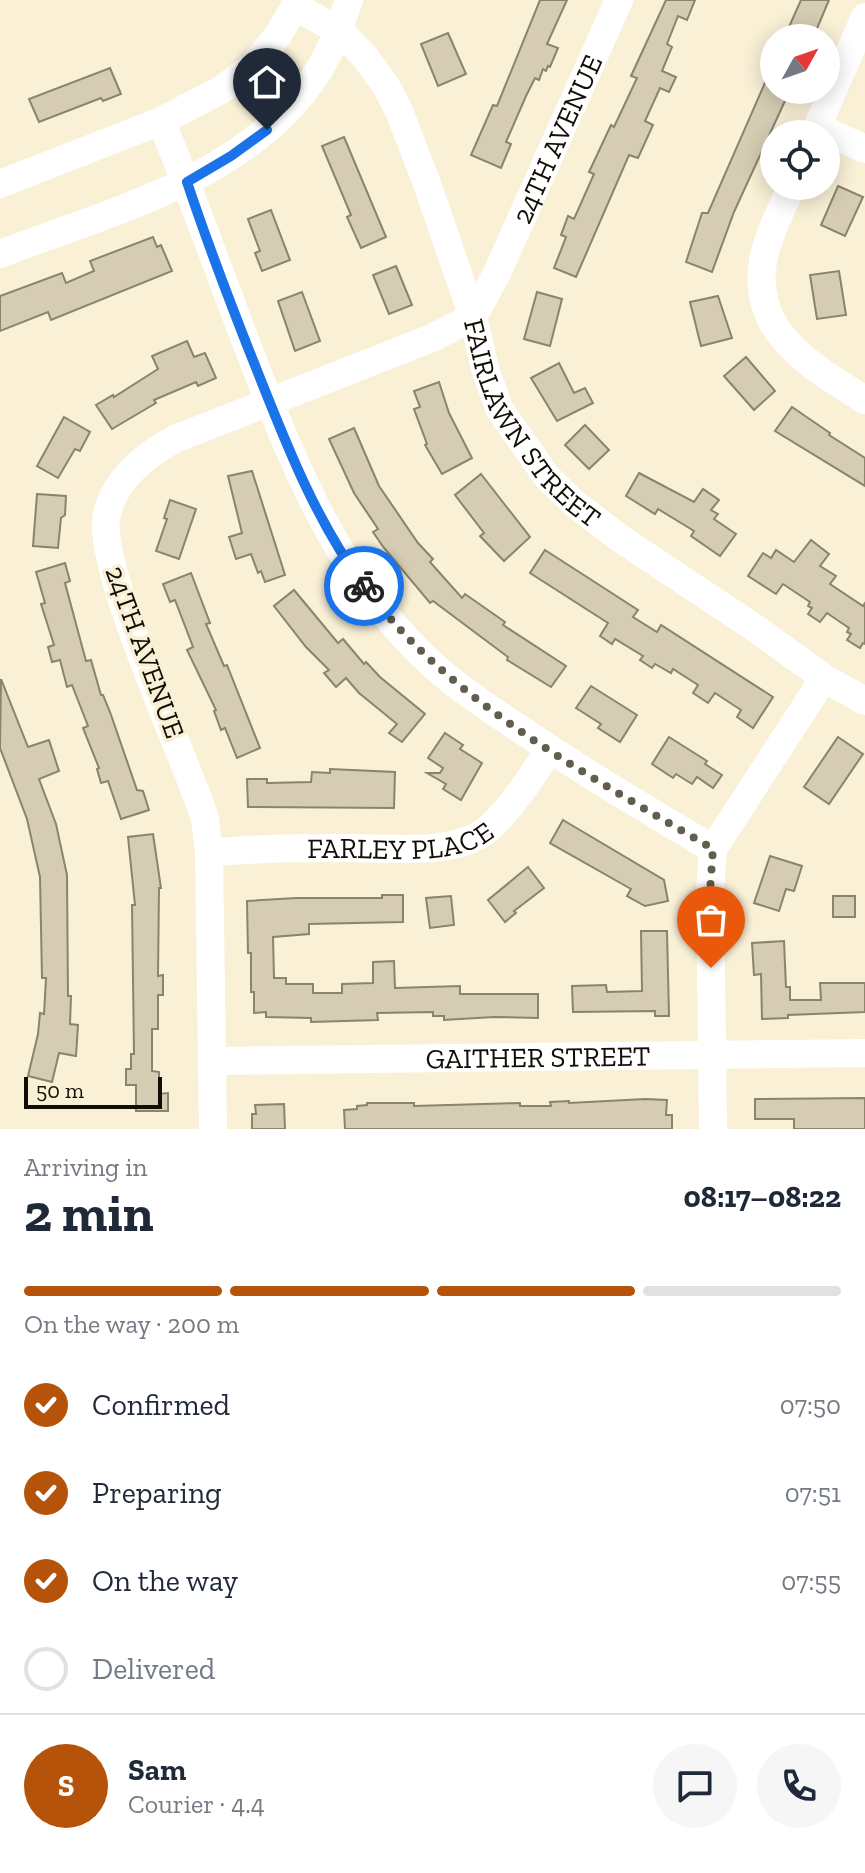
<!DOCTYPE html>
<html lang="en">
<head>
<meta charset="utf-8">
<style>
	:root { --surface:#fff; --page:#f6f6f7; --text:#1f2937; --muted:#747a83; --line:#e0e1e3; --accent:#b45309 }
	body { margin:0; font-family:"Zilla Slab",serif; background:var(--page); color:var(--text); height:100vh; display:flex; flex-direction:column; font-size:30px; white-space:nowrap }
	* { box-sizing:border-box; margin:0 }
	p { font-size:26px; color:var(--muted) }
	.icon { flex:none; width:44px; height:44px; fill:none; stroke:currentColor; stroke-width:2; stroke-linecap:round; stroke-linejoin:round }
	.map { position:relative; height:1129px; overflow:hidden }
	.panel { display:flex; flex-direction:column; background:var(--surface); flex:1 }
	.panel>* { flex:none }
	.needle { width:52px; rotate:50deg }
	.fabs { position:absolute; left:760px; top:24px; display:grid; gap:16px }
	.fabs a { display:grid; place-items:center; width:80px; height:80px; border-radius:50%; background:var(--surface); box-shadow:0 4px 20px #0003; font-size:40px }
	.scale { position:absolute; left:24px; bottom:20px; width:138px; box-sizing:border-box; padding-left:8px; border:4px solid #110e06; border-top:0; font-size:22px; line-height:28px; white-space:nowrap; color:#110e06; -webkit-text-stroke:6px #f9f0d6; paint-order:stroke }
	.pin { position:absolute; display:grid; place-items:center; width:68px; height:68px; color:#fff; margin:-82px -34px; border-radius:50% 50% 50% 0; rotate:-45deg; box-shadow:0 0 8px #0007 }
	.pin .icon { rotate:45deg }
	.courier { position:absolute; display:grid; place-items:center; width:80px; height:80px; margin:-40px; border:6px solid #1a73e8; border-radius:50%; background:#fff; color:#222; box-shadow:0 2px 10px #0007 }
	.summary em { font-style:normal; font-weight:700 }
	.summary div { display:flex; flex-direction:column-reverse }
	.summary { display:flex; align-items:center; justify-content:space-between; height:136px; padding:0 24px }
	h1 { font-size:52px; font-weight:700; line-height:60px }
	.bar { display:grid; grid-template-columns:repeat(4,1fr); gap:12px 8px; align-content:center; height:96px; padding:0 24px }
	.bar i { height:10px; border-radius:6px; background:var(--line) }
	.bar .selected { background:var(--accent) }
	.bar p { grid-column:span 4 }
	.line { display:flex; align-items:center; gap:20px; padding:0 24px; border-top:2px solid var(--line) }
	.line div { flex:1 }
	.round { display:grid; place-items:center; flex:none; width:84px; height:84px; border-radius:42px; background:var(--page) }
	ol { padding:0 24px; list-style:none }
	li { display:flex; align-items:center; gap:24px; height:88px }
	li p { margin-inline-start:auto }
	li .icon { padding:8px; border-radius:50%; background:var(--accent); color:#fff; stroke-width:4 }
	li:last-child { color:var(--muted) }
	li i { width:44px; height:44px; border:4px solid var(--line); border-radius:50% }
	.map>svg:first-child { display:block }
	.building { fill:#d5ccb3; stroke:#8b836c; stroke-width:2 }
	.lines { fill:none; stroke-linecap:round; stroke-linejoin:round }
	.minor { stroke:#fff; stroke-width:28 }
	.done { stroke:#625d4f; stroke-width:8; stroke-dasharray:0 14.4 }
	.route { stroke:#1a73e8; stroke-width:10 }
	.labels { text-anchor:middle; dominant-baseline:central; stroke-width:7; stroke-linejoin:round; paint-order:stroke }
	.street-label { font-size:28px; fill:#110e06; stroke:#f9f0d6 }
</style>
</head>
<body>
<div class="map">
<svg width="865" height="1129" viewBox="0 0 865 1129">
	<rect width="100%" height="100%" fill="#f9f0d6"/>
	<g class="building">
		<polygon points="540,0 567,0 547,44 558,48 550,67 548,66 546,71 543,69 539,80 535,78 526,96 506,142 511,144 501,168 471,155 493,105 497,106"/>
		<polygon points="666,0 695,0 687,20 678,16 667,44 672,47 662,71 676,77 669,92 660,88 645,121 653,125 638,158 629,155 576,277 554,268 566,237 561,235 568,216 574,219 594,174 589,172 611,125 614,127 637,78 631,76"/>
		<polygon points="801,0 829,0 813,38 784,38"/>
		<polygon points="448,33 466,74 438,86 421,44"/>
		<polygon points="774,62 774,90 790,90 734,212 712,272 686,262 702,213 708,213"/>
		<polygon points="110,68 121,94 103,101 101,98 39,122 29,99"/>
		<polygon points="344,137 386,237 361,248 347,217 351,215 322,146"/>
		<polygon points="838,186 863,197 845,236 821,225"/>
		<polygon points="271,210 290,260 262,271 255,253 260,251 248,219"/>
		<polygon points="153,237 157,247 161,245 172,271 51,320 48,312 0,331 0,296 62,273 66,283 94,271 90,261"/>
		<polygon points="396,266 412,305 389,314 373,275"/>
		<polygon points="839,271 846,315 817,319 810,275"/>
		<polygon points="302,292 320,341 295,351 278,301"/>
		<polygon points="537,292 562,299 550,346 524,339"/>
		<polygon points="718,296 732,338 701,346 690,302"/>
		<polygon points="187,341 194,357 205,353 216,378 198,386 196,382 154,400 156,403 112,429 96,405 113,395 114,397 158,369 152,356"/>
		<polygon points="746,357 775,391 754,410 724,376"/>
		<polygon points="559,363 574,393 585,388 593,403 557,421 531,378"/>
		<polygon points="439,382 449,413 472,458 442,474 425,445 427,444 414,409 420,407 414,391"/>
		<polygon points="792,407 830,433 829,435 865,458 865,486 775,431"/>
		<polygon points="64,417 90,432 80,451 75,449 58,478 37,466"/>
		<polygon points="585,425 609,450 589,469 565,445"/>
		<polygon points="354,428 379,486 418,543 433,559 430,562 462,598 465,594 505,622 503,625 566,666 551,687 507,660 508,657 433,601 430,603 384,548 373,532 378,529 354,493 329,439"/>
		<polygon points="252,471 285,575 265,582 261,571 258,573 251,554 236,559 229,537 242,533 228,476"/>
		<polygon points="639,473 694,502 703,489 719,500 711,510 718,514 714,519 736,534 720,556 691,536 694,531 658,509 655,514 626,496"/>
		<polygon points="481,474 530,537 504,561 480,536 484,533 455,495"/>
		<polygon points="37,494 66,496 65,515 61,518 58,548 33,546"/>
		<polygon points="170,500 196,509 179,559 156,551 167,519 164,518"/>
		<polygon points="811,540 829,554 820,566 836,576 830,584 863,606 865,603 865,644 863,643 860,648 847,640 851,634 847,632 849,628 827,613 820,622 808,614 812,608 808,606 810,602 783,584 776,594 748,576 763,553 771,558 776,550 794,562"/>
		<polygon points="545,550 638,610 633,617 657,632 661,625 773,697 753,728 737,717 741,710 715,693 708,703 693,693 698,685 673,669 671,673 655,664 652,668 640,660 643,656 615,639 612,644 600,636 608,623 530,573"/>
		<polygon points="65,563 70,581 65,583 86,661 91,660 101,695 103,695 110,712 137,790 143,791 149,810 121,819 108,781 101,783 97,769 99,768 83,728 88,726 72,685 67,687 60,660 52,662 48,647 54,645 41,604 45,603 36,572"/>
		<polygon points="191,573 210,623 206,624 224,666 227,665 260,748 237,758 225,728 221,730 214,711 216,710 187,650 193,647 175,600 170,602 163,584"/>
		<polygon points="294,590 338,643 343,639 364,664 366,662 380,677 425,714 402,742 389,733 397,724 359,693 346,678 336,687 324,673 329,670 306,647 274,606"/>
		<polygon points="1,679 28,747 49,740 59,771 39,779 56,824 67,875 68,996 71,996 70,1024 78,1025 76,1056 59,1053 52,1082 28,1076 38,1034 40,1013 44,1014 46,978 42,978 40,877 27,819 0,748"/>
		<polygon points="591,686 637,715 620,742 598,728 601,724 576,708"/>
		<polygon points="445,733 463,745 460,749 482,763 461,800 443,789 446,784 427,773 440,773 443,768 428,758"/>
		<polygon points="669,737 707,761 705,764 722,775 713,788 697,777 692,784 676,774 673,778 652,764"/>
		<polygon points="838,737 863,754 829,804 804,787"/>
		<polygon points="330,769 395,772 394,808 248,807 247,779 267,779 267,783 311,782 312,772 330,773"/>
		<polygon points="563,820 664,880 668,901 645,906 627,896 631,889 550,843"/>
		<polygon points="153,834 161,888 159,888 158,976 163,975 163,995 158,995 158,1029 152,1029 152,1071 159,1072 159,1094 168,1093 168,1111 136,1111 136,1085 126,1085 126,1069 131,1069 131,1054 134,1054 132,905 135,905 128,837"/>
		<polygon points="770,856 802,866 794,891 786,889 779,911 754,903"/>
		<polygon points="528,867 544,888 514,911 516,913 505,922 488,900"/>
		<polygon points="382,895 403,895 403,922 309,924 309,934 273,937 274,978 286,978 286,984 313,984 313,993 342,993 342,984 373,983 373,962 394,961 395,988 460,986 460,994 538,994 538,1018 494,1017 444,1020 444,1016 433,1016 433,1012 377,1013 378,1020 311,1022 311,1018 266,1017 266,1012 254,1013 254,992 251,992 251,953 248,953 247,901 296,898 382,898"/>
		<polygon points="451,896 454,925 430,928 426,898"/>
		<rect x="833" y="896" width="22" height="21"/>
		<polygon points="641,931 667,931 669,1016 655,1016 655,1011 573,1012 572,986 606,985 607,992 642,991"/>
		<polygon points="784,941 786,987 790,987 790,1000 821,1000 820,983 865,983 865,1012 788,1015 788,1018 762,1019 761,974 754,975 752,943"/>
		<polygon points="865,1098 865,1129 794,1129 794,1119 755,1119 755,1099"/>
		<polygon points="645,1099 667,1100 666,1115 672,1115 672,1129 345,1129 344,1110 357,1109 357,1106 367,1105 367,1103 414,1103 414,1106 520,1103 520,1106 551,1106 550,1102 569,1101 569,1103"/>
		<polygon points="284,1104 285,1129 252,1129 252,1114 256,1114 255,1105"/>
	</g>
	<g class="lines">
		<g class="minor">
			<path id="s1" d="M 295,7 L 339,30 L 365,57 L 386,86 L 399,111 L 426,181 L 473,317 L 486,372 L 500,410 L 547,477 L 575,504 L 621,539 L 758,630 L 824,678 L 865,701"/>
			<path d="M 161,121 C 197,207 227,295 261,381 C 303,488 348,589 435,667 C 462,691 493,711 523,731 C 585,773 649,811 713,849"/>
			<polyline points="817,127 865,149"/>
			<polyline points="814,134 865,17"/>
			<polyline points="0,184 161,121 221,90 253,66 278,35 299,0"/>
			<path d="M 792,186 C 781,210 768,235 763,261 C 751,334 813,367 865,400"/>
			<path d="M 0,254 C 109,212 251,177 317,73 C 332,50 340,25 349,0"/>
			<path id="s2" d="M 209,853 C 256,848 302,848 349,848 C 388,848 447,855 481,834 C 505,819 534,773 550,749"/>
			<path id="s3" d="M 212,1061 L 865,1053"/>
			<path id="s4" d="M 213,1129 L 209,853 L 205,819 C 186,757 94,565 107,513 C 116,479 145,455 175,439 L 432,338 L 473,317 L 497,273 L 619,0"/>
			<polyline points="713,1129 710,891 713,849 824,678"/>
		</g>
	</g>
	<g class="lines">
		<path class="done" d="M 364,586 C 451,704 589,775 713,849 L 710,891 L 711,968"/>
		<path class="route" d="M 267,130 L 231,156 L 187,182 C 209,248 234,313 260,378 C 289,451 317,522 364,586"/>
	</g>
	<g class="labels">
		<g class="street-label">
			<text stroke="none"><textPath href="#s4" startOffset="1256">24TH AVENUE</textPath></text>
			<text stroke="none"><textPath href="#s1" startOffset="494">FAIRLAWN STREET</textPath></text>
			<text transform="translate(145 652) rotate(70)">24TH AVENUE</text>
			<text stroke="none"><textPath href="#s2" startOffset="192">FARLEY PLACE</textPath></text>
			<text stroke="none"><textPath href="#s3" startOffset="326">GAITHER STREET</textPath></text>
		</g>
	</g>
</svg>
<div class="fabs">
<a><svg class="needle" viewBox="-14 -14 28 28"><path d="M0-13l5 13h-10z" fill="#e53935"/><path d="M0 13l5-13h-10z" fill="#747a83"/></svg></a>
<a><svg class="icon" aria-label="locate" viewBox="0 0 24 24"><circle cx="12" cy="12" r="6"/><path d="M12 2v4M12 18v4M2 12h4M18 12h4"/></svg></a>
</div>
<div class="scale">50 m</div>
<div class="pin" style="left:711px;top:968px;background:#ea580c"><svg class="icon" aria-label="bag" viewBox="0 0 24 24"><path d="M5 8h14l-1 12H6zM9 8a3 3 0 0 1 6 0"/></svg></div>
<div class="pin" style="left:267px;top:130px;background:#1f2937"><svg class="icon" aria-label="home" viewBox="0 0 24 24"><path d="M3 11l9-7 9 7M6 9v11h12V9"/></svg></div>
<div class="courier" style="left:364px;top:586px"><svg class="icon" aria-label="bike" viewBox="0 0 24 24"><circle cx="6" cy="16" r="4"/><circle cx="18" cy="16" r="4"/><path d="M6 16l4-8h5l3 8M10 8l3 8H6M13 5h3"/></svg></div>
</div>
<section class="panel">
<div class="summary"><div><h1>2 min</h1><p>Arriving in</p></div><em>08:17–08:22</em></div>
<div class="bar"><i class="selected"></i><i class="selected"></i><i class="selected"></i><i></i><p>On the way · 200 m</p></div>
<ol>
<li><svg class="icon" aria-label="check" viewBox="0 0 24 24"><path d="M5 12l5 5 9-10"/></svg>Confirmed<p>07:50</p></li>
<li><svg class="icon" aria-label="check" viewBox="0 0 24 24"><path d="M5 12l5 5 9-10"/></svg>Preparing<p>07:51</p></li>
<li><svg class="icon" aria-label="check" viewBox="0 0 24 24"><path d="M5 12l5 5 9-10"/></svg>On the way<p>07:55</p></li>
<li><i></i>Delivered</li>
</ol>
<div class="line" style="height:144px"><b class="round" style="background:var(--accent);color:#fff">S</b><div><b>Sam</b><p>Courier · 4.4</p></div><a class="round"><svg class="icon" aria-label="chat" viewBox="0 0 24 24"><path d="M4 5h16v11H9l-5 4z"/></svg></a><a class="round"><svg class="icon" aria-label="phone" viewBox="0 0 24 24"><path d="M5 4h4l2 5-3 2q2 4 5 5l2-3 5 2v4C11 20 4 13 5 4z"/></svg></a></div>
</section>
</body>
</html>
